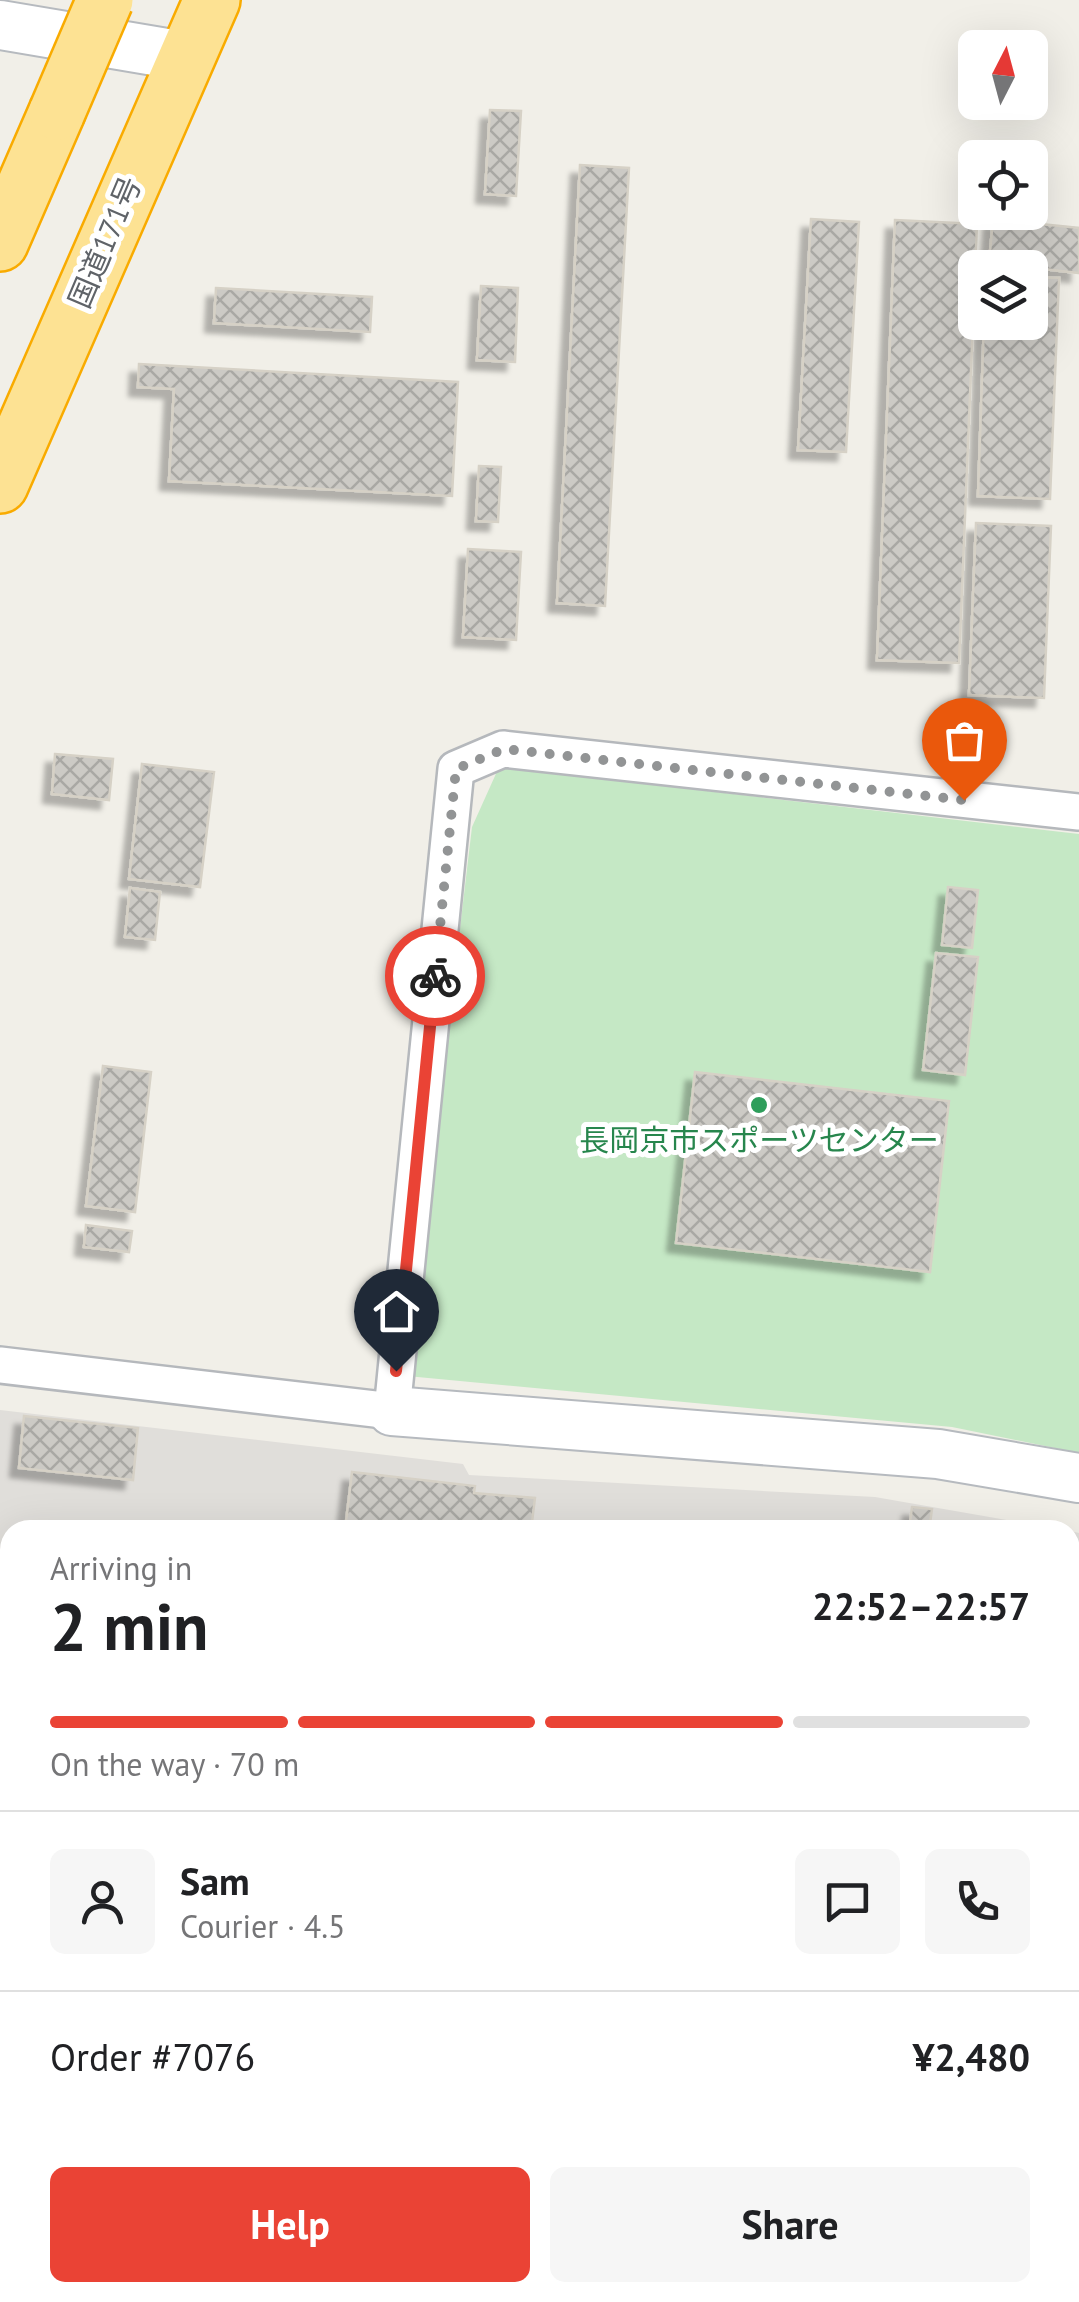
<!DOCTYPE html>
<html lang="en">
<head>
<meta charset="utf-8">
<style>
	:root { --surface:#fff; --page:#f6f6f6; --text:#202124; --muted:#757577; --line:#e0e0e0; --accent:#ea4335 }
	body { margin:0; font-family:"PT Sans","Noto Sans JP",sans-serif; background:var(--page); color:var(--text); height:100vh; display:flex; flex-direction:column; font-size:38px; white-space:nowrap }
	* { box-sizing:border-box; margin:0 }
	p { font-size:32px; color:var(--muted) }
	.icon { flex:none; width:55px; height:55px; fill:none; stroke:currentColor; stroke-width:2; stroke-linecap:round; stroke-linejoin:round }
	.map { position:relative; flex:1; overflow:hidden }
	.panel { position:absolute; left:0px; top:1520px; width:1080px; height:782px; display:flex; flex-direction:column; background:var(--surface); border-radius:30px 30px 0 0; box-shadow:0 10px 40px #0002 }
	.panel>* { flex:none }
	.needle { width:65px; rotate:6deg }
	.buttons { position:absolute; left:958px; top:30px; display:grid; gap:20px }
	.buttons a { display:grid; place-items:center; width:90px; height:90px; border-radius:15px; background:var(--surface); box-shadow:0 10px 40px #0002; font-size:50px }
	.pin { position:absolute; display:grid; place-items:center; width:85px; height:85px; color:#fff; margin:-102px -42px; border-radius:50% 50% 50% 0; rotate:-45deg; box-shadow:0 0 10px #0007 }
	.pin .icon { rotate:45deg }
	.courier { position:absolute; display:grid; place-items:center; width:100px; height:100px; margin:-50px; border:8px solid #ea4335; border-radius:50%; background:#fff; color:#222; box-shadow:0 2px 12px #0007 }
	.headline em { font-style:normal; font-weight:700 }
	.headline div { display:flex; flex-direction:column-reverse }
	.headline { display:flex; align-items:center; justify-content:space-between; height:170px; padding:0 50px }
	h1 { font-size:65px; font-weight:700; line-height:75px }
	.bar { display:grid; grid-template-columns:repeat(4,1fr); gap:15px 10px; align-content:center; height:120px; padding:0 50px }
	.bar i { height:12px; border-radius:8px; background:var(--line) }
	.bar .selected { background:var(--accent) }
	.bar p { grid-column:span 4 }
	.line { display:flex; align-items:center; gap:25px; padding:0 50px; border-top:2px solid var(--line) }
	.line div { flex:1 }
	.round { display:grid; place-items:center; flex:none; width:105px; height:105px; border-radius:15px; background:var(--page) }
	.cta { display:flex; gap:20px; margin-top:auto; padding:20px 50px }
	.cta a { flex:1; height:115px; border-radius:15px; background:var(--accent); color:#fff; font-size:40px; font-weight:700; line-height:115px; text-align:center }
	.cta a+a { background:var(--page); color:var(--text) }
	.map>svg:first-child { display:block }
	.industrial { fill:#e0deda }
	.grass { fill:#c5e8c5 }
	.building { fill:url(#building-cross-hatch); stroke:#d6d1c6; stroke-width:2.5; filter:url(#shadow) }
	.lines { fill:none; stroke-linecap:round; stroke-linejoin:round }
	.lane-casing { stroke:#b5b8bc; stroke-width:22 }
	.street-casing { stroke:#b5b8bc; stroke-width:40 }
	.secondary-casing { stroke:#b6babf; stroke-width:52 }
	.highway-casing { stroke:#f9ab00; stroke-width:60 }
	.lane { stroke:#fff; stroke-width:18 }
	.street { stroke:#fff; stroke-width:35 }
	.secondary { stroke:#fff; stroke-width:48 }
	.highway { stroke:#fde293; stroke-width:55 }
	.highway-bridge-casing { stroke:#f9ab00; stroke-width:60; stroke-linecap:butt }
	.highway-bridge { stroke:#fde293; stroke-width:55 }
	.done { stroke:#929495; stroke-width:10; stroke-dasharray:0 18 }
	.route { stroke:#ea4335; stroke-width:12 }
	.leisure-dot { fill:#2e9e5b; stroke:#fff; stroke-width:4 }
	.labels { text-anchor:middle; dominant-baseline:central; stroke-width:10; stroke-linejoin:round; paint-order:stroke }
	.street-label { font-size:30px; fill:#5f6368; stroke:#fff }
	.leisure-label { font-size:30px; fill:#27864d; stroke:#fff }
</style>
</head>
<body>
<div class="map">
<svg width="1079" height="2302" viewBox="0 0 1079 2302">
	<defs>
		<pattern id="building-cross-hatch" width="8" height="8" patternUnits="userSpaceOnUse" patternTransform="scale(2.5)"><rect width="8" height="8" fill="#cccac5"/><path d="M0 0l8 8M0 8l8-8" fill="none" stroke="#a9a8a4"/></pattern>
		<filter id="shadow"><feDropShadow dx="-9" dy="9" stdDeviation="2.5" flood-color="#0004"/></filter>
	</defs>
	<rect width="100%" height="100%" fill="#f1efe8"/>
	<g class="industrial">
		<polygon points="0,1410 463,1464 469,1475 875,1497 1063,1530 10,1530 10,2292 1069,2293 1065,2302 0,2302"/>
		<polygon points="1070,1531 1079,1533 1079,2273 1070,2291"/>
	</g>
	<polygon class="grass" points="499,767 1079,834 1079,1453 952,1427 407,1376 472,827"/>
	<g class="building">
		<polygon points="490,110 521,111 516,196 485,194"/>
		<polygon points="580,165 629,168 605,606 557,603"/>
		<polygon points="811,219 859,222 846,452 798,450"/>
		<polygon points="993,219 1079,228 1079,273 989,263"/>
		<polygon points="895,220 977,224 959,663 877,660"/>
		<polygon points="1030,277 1059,278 1050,499 978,496 984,322 1030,322"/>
		<polygon points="481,286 518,288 515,362 477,360"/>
		<polygon points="216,288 372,297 370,332 214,323"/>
		<polygon points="139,364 458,382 452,496 169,481 174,389 138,387"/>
		<polygon points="479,466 501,467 498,522 476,521"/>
		<polygon points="976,523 1051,526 1044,698 969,695"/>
		<polygon points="468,549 521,552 516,640 463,637"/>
		<polygon points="55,754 113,759 109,800 52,794"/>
		<polygon points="142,764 214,772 200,887 129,879"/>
		<polygon points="948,887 978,890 972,948 942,945"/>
		<polygon points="130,888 160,892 155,940 125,937"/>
		<polygon points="936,953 978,957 965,1075 923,1070"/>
		<polygon points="103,1066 151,1072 135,1212 86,1206"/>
		<polygon points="695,1072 949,1101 930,1272 676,1243"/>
		<polygon points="86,1225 132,1231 129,1252 84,1247"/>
		<polygon points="24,1416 138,1428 133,1480 19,1468"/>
		<polygon points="352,1472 475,1486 474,1493 535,1498 531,1530 345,1530"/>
		<polygon points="912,1507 932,1509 930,1524 910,1522"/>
		<polygon points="1070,1551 1079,1551 1079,1680 1070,1679"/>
		<polygon points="0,1653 10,1654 10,2101 0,2100"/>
		<polygon points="1079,2069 1079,2176 1070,2195 1070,2088"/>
		<polygon points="0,2163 10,2164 10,2292 281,2292 280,2302 0,2302"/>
		<polygon points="409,2292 896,2292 895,2302 408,2302"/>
	</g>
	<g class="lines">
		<g class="lane-casing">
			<g id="lane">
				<polyline points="0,1600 10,1601"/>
				<polyline points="1070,1730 1079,1731"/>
				<polyline points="378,2302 379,2292"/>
				<polyline points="905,2302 907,2292"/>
			</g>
		</g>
		<g class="street-casing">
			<polyline id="street" points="0,1365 392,1411 456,769 503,749 1079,812"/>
		</g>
		<g class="secondary-casing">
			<g id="secondary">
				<polyline points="0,25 184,56"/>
				<polyline points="392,1411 938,1454 1079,1478"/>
			</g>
		</g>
		<g class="highway-casing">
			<g id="highway">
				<polyline points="0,243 57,112"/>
				<polyline points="0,485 212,0"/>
			</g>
		</g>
		<use href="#lane" class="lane"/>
		<use href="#street" class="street"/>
		<use href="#secondary" class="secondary"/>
		<use href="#highway" class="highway"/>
		<g class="highway-bridge-casing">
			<polyline id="highway-bridge" points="57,112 105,0"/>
		</g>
		<use href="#highway-bridge" class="highway-bridge"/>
	</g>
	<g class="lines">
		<polyline class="done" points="435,976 456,769 504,749 964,800"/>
		<polyline class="route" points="396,1371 435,976"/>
	</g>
	<circle class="leisure-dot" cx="759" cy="1105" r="10"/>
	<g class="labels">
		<g class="street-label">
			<text transform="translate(104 242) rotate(-67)">国道171号</text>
		</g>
		<g class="leisure-label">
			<text x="759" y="1139">長岡京市スポーツセンター</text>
		</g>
	</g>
</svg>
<div class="buttons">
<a><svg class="needle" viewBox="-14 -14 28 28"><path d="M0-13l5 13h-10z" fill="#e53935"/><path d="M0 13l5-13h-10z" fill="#757577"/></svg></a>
<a><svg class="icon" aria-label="locate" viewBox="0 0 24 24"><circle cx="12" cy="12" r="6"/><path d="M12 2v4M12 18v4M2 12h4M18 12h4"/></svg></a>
<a><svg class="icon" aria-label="layers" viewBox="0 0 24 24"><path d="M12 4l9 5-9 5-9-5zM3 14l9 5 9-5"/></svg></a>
</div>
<div class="pin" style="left:964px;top:800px;background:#ea580c"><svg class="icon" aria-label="bag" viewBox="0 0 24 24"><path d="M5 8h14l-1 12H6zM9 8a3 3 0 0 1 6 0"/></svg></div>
<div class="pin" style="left:396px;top:1371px;background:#1f2937"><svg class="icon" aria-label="home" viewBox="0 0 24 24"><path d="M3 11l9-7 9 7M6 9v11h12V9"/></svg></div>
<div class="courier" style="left:435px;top:976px"><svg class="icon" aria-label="bike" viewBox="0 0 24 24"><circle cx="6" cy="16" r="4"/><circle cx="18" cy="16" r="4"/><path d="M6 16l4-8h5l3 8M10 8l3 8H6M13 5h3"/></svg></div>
<section class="panel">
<div class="headline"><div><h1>2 min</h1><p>Arriving in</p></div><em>22:52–22:57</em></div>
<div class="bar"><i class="selected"></i><i class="selected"></i><i class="selected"></i><i></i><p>On the way · 70 m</p></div>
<div class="line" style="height:180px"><a class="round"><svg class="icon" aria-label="person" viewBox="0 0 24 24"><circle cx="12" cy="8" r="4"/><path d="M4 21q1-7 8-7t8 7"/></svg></a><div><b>Sam</b><p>Courier · 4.5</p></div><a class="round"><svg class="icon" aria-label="chat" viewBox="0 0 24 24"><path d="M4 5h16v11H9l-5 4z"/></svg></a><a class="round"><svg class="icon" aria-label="phone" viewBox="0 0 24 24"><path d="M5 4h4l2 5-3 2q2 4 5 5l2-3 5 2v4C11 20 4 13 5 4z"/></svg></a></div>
<div class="line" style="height:130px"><div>Order #7076</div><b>¥2,480</b></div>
<div class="cta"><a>Help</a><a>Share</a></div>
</section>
</div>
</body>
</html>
